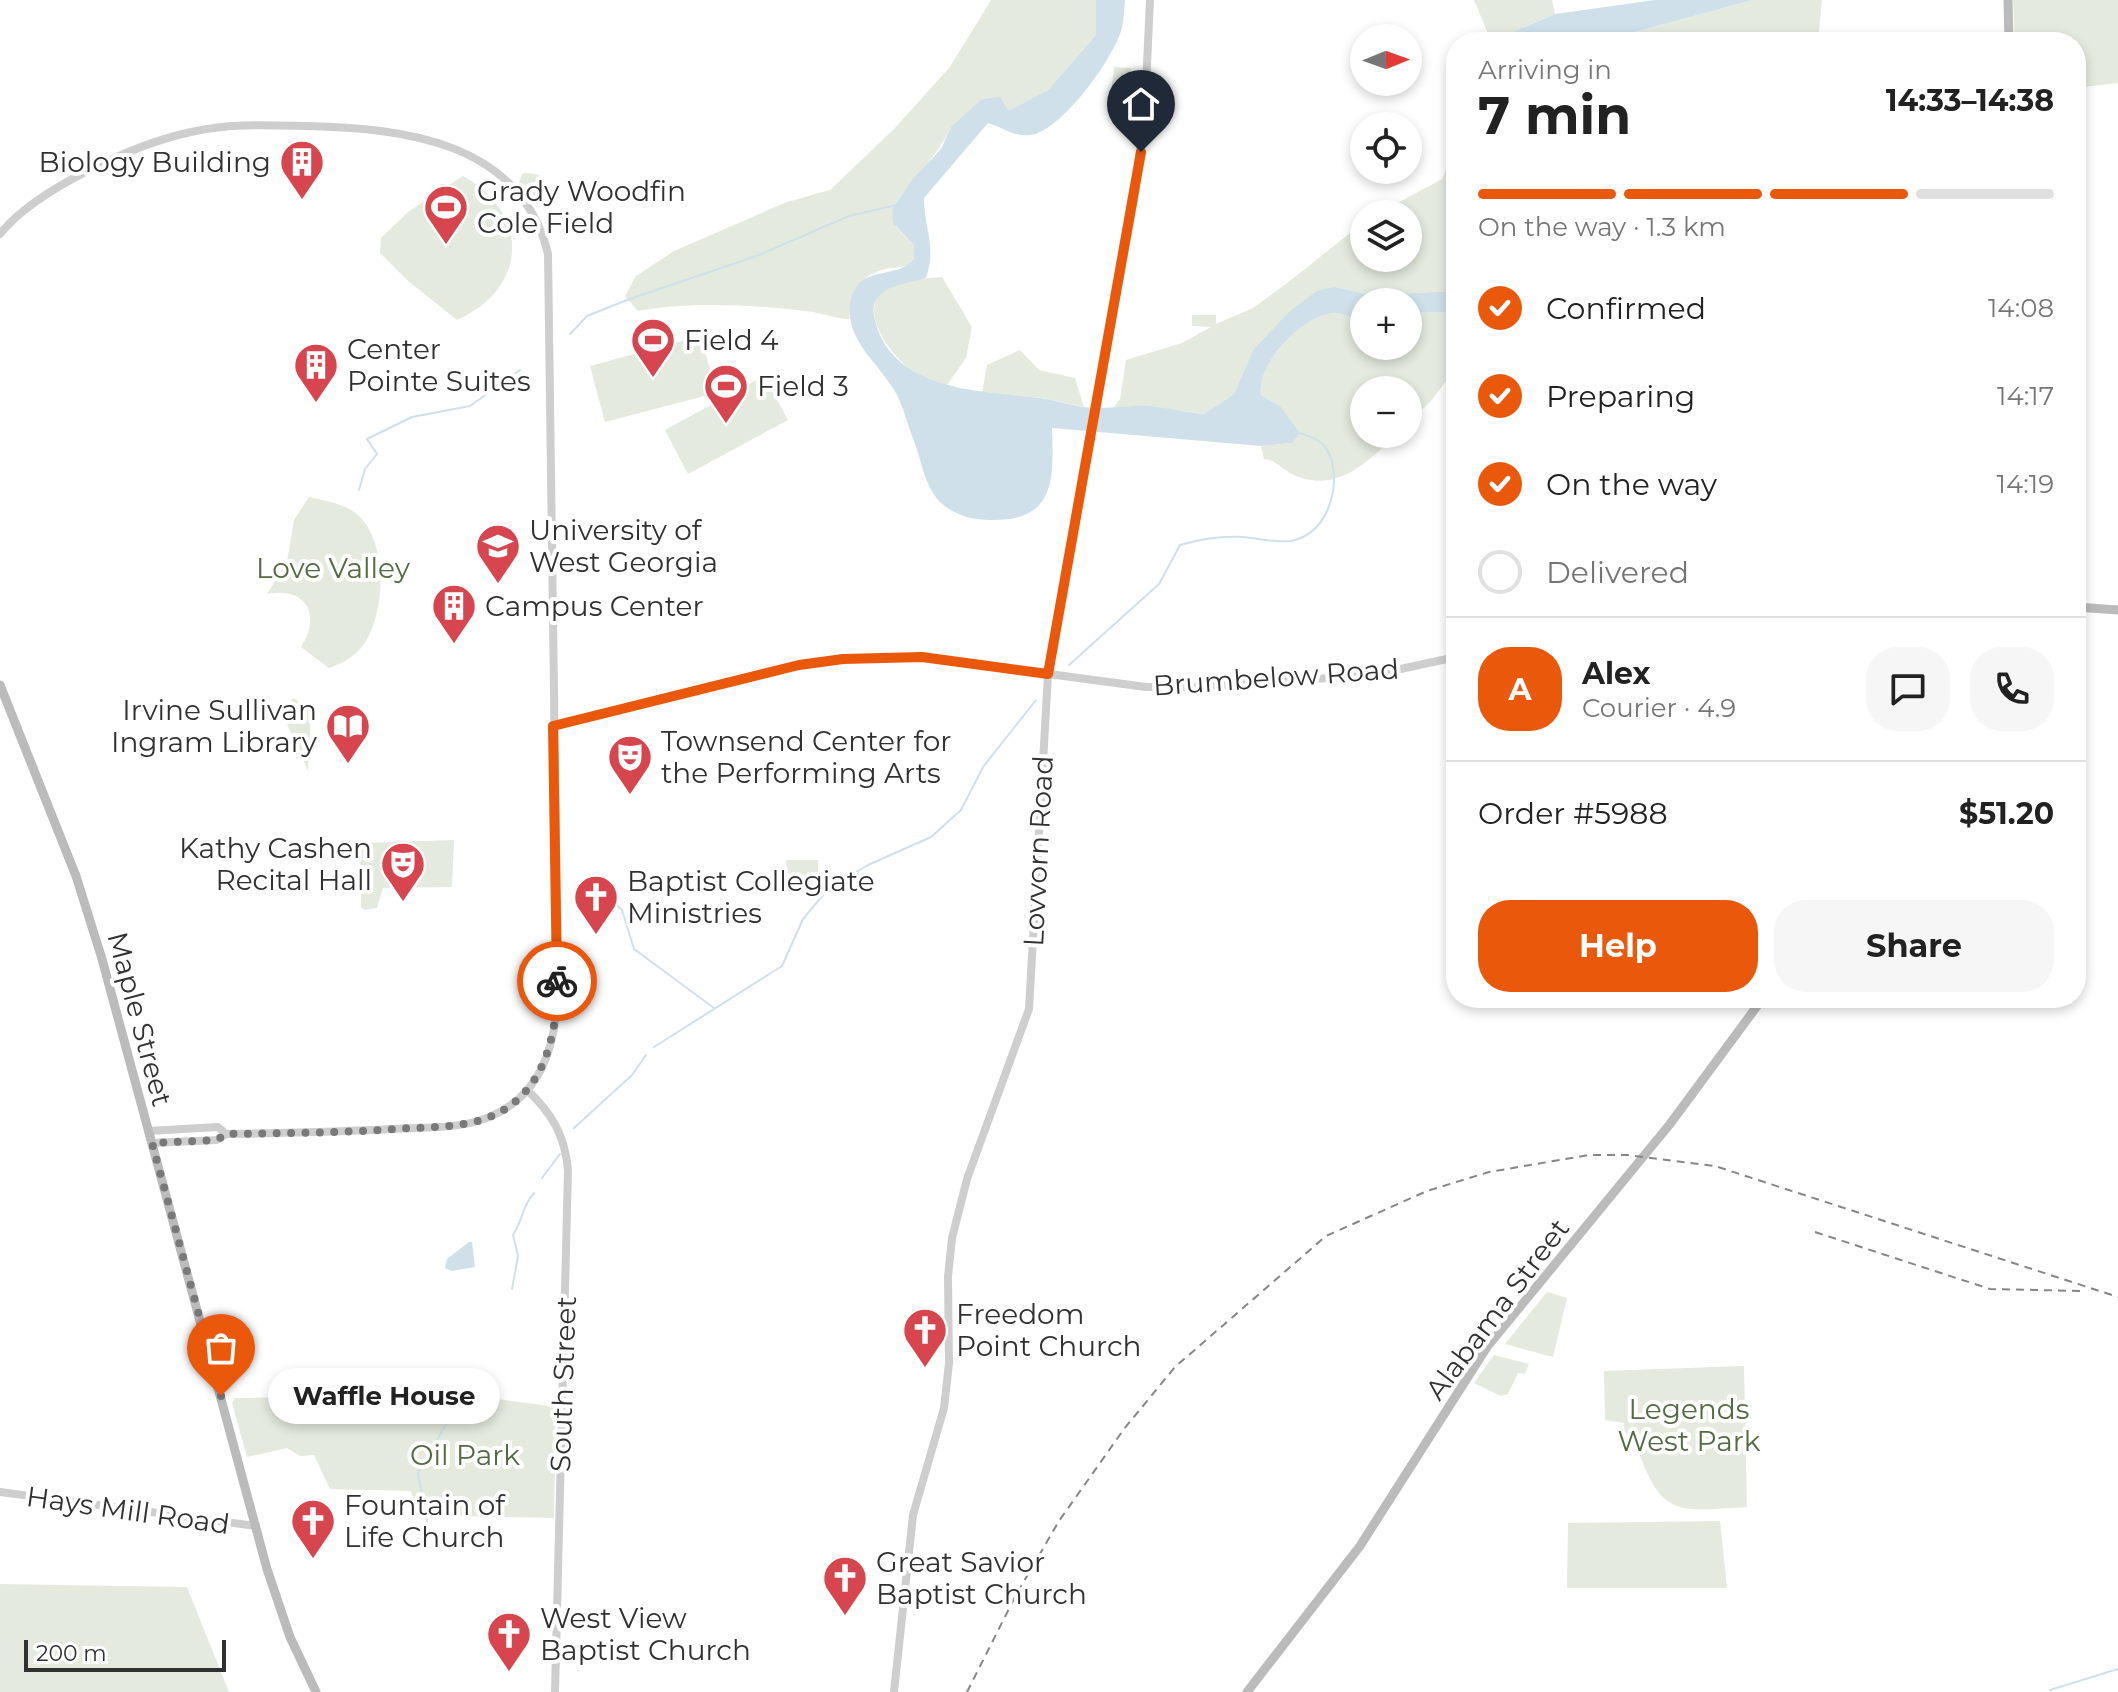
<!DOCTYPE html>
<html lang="en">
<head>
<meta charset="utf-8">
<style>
	:root { --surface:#fff; --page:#f6f6f6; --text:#222; --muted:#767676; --line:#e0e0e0; --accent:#ea580c }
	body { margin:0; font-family:Montserrat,sans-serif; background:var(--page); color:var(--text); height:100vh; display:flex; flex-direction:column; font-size:30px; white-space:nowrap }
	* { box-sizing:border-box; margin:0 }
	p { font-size:26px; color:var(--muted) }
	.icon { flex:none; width:44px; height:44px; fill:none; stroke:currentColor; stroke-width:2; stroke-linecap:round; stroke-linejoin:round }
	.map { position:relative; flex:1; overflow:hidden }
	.panel { position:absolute; left:1446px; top:32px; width:640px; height:976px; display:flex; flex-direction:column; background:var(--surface); border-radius:32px; box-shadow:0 4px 12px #0003 }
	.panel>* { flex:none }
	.needle { width:52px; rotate:89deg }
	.fabs { position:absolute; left:1350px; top:24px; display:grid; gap:16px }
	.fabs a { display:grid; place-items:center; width:72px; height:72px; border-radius:50%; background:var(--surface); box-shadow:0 4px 12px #0003; font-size:40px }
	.scale { position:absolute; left:24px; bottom:20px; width:202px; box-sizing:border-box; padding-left:8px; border:4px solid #313131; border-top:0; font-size:22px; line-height:28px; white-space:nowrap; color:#313131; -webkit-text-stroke:6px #fff; paint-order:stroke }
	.pin { position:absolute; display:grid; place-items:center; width:68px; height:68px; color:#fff; margin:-82px -34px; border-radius:50% 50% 50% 0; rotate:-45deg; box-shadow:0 0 8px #0007 }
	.pin .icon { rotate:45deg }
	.courier { position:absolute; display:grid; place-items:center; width:80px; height:80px; margin:-40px; border:6px solid #ea580c; border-radius:50%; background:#fff; color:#222; box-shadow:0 2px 10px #0007 }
	.bubble { position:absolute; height:56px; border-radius:28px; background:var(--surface); box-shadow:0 4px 12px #0003; font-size:26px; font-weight:700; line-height:56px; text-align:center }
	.headline em { font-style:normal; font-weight:700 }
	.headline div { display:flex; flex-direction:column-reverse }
	.headline { display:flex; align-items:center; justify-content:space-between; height:136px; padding:0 32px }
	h1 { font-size:52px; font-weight:700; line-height:60px }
	.bar { display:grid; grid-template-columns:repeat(4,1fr); gap:12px 8px; align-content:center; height:96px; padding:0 32px }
	.bar i { height:10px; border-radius:6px; background:var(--line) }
	.bar .selected { background:var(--accent) }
	.bar p { grid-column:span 4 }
	.line { display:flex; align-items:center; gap:20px; padding:0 32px; border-top:2px solid var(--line) }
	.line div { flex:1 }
	.round { display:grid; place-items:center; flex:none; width:84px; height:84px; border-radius:32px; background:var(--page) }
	ol { padding:0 32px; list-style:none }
	li { display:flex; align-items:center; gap:24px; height:88px }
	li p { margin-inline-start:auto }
	li .icon { padding:8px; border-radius:50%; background:var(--accent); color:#fff; stroke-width:4 }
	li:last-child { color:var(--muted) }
	li i { width:44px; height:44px; border:4px solid var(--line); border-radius:50% }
	.primary-button { display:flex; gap:16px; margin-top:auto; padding:16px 32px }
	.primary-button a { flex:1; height:92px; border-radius:32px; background:var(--accent); color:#fff; font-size:32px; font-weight:700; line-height:92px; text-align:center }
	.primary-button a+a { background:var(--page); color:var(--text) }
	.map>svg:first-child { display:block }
	.green { fill:#e4eade }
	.water { fill:#cfe0ea }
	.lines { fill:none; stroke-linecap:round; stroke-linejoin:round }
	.stream { stroke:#cfe0ea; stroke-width:2 }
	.tertiary { stroke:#cecece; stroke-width:8 }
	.secondary { stroke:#bbb; stroke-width:9 }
	.rail { stroke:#868686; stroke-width:2; stroke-dasharray:8 6; stroke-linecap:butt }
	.done { stroke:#797979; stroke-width:8; stroke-dasharray:0 14.4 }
	.route { stroke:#ea580c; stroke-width:10 }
	.labels { text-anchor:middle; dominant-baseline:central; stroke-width:8; stroke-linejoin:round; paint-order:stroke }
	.poi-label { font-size:28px; fill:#313131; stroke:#fff; text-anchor:start }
	.park-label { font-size:28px; fill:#546a42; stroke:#fff }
	.street-label { font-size:28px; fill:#313131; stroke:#fff }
</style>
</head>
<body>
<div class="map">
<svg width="2118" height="1692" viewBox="0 0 2118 1692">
	<rect width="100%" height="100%" fill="#fff"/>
	<g class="green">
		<path d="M 991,0 L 1096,0 L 1096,35 L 1048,90 L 1009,112 L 951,127 C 937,158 910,180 892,209 L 896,227 L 914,245 L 914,259 C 907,268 901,267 890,268 C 859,274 854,291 849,319 C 837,319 825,314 813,312 C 761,305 689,301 638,311 L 625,296 L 636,276 L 674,251 L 787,202 L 830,190 L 894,129 L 950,67 Z"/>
		<polygon points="1474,0 1552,0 1555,14 1491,41"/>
		<polygon points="1753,0 1822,0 1818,42 1598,42"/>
		<polygon points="2013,0 2118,0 2118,83 2076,88 2076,42 2015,42"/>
		<polygon points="1114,67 1131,68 1128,94 1111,92"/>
		<polygon points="1456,147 1456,291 1371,295 1335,287 1253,350 1234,394 1204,414 1149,406 1114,407 1120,399 1126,360 1182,343 1211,327 1192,326 1192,315 1216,315 1216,324 1253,308 1286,284 1364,222 1364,258 1408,258 1408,214 1377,214 1442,179"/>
		<polygon points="523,173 537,174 544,180 543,209 519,182"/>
		<path d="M 463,176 C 531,214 528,288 457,320 L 407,280 L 380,253 L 381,238 L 408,212 Z"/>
		<path d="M 942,277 L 972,327 L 966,358 L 947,385 C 931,380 916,375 903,363 C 884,346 855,301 892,286 C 907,280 926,278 942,277 Z"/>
		<path d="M 1456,312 L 1456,368 L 1431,401 L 1408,423 L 1408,390 L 1364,390 L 1364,434 L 1397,434 C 1367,463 1335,495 1292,474 C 1281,469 1277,460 1264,459 L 1261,446 L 1292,443 L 1280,406 L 1261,395 C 1257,364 1298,321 1328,314 C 1341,311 1352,319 1364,321 L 1364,346 L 1408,346 L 1408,313 Z"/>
		<polygon points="701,336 716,393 605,422 590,366"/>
		<polygon points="1020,350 1039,370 1075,378 1084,407 1043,398 982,393 987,365"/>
		<polygon points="764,376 788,420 688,474 665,430"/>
		<path d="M 309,497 C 322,500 339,503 351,510 C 390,533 387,617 361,648 C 352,659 342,663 329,668 L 301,647 C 322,615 306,586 267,594 L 287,562 L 294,520 Z"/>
		<polygon points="294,698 311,712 308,771 282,713 282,707"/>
		<polygon points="454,840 452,887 383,888 377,908 364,910 361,907 360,843"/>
		<polygon points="786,860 818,860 818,875 787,876"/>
		<polygon points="1547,1292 1567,1298 1553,1357 1505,1344"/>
		<polygon points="1494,1355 1529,1364 1525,1374 1518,1373 1508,1394 1501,1396 1474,1383"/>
		<path d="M 1744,1366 L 1747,1507 C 1675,1511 1662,1519 1635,1442 L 1625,1441 L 1624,1423 L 1605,1420 L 1604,1371 Z"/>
		<polygon points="468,1395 556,1407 554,1518 418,1515 411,1491 330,1489 314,1455 300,1456 287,1448 247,1457 232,1403 235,1398"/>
		<polygon points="1720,1521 1727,1588 1567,1588 1568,1523"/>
		<polygon points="0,1584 187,1587 229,1692 0,1692"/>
	</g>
	<g class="water">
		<path d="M 1096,0 L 1125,0 C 1124,10 1124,22 1121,31 C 1112,60 1065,125 1035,134 C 1017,139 1004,128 988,123 L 924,198 C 924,230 937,246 926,278 C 906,284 869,286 874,316 C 889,392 982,391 1041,398 C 1055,400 1069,405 1083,407 C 1105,410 1128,405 1150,406 C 1168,408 1186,412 1204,414 L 1234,394 L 1253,350 L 1291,310 L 1317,291 L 1335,287 L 1371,295 L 1456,291 L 1456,312 L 1408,313 L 1408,302 L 1364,302 L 1364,321 C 1352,319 1341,311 1328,314 C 1298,321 1257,364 1261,395 L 1280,406 L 1300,433 L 1292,443 L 1261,446 L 1052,428 C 1054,480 1055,522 990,520 C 972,520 954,515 940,502 C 924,485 922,462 914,441 C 908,426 904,409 897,395 C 880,363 842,339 851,299 C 860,264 897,280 914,259 L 914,245 L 893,223 L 892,209 L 912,180 L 941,149 L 951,127 L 982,99 L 1000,97 L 1009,111 L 1048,90 L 1096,35 Z"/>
		<polygon points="1655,0 1753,0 1598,42 1489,42 1555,14"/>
		<polygon points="469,1242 472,1242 475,1267 452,1271 445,1268 447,1259"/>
	</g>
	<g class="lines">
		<g class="stream">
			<polyline points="570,334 587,316 627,300 759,255 849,216 896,205"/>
			<polyline points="359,490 365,469 377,454 367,439 412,417 470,406 520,370"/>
			<path d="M 1069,665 L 1159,584 L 1180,545 C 1201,539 1220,536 1242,537 C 1257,538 1276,543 1291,541 C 1326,534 1339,493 1332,462 C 1327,442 1316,438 1297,432"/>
			<polyline points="609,898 622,910 634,949 714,1008"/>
			<polyline points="654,1047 782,966 803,919 829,888 868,865 931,837 961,810 983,767 1036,700"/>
			<polyline points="574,1128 632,1075 646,1055"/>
			<polyline points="542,1178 560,1154"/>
			<path d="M 512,1289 L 518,1256 L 513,1235 C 523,1220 522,1206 534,1193"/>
			<polyline points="428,1528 418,1473 461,1398"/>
			<polyline points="2050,1690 2118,1669"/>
		</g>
		<g class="tertiary">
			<path d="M 0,234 C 36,189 135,144 191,132 C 229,123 267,125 306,126 C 403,128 521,141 548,254 L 558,984 C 557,1044 543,1101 478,1121 C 451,1129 420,1127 392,1129 C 337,1132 281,1133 226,1134 L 217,1140 L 152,1143"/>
			<polyline points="553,726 799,665 843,659 922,657 1146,687 1194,687 1373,675 1456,657"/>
			<path d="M 527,1090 C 552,1113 565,1136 568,1170 L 555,1692"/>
			<polyline points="148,1131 218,1127 226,1134"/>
			<polyline points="0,1492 256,1526"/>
			<polyline points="894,1692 913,1515 944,1408 949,1363 948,1277 952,1238 967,1179 1029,1009 1048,674 1134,199 1145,108 1150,0"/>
		</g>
		<g class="secondary">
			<polyline points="2008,0 2009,42"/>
			<polyline points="2076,607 2118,610"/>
			<polyline points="0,685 76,876 102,959 267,1569 290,1637 316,1692"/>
			<polyline points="1247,1692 1360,1546 1487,1347 1670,1124 1763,998"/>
		</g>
		<g class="rail">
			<polyline points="1815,1232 1990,1289 2083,1291"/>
			<polyline points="967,1692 1016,1595 1059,1521 1124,1429 1175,1367 1326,1236 1427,1191 1489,1172 1589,1155 1627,1155 1715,1166 2118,1297"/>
		</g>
	</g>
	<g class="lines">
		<path class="done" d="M 221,1396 L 152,1143 L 217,1140 L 226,1134 C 283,1133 340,1133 397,1129 C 419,1127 442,1128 464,1124 C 538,1112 558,1046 557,981"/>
		<polyline class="route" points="557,981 553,726 799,665 843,659 922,657 1048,674 1141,152"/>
	</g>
	<defs>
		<g id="building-pin" transform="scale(2.3)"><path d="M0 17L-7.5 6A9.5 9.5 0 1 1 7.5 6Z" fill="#d7454e" stroke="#fff"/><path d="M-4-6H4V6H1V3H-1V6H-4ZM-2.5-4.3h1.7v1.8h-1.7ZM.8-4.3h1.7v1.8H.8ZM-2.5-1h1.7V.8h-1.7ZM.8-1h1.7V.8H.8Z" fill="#fff"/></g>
		<g id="stadium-pin" transform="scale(2.3)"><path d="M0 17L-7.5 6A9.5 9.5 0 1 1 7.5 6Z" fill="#d7454e" stroke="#fff"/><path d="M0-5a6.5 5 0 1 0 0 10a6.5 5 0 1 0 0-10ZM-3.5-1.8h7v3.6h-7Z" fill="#fff"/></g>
		<g id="university-pin" transform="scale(2.3)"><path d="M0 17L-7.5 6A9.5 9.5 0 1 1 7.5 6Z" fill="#d7454e" stroke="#fff"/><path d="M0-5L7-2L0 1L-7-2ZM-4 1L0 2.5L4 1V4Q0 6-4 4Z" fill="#fff"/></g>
		<g id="library-pin" transform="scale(2.3)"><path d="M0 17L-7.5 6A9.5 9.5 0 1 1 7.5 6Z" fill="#d7454e" stroke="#fff"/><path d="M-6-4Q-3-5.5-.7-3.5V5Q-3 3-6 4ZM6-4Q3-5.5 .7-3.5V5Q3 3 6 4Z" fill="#fff"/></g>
		<g id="theatre-pin" transform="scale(2.3)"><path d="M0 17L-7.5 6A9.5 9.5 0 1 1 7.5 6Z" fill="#d7454e" stroke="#fff"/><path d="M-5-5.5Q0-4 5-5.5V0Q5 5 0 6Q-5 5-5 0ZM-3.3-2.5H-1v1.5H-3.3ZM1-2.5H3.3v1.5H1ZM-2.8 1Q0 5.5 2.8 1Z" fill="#fff"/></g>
		<g id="church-pin" transform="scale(2.3)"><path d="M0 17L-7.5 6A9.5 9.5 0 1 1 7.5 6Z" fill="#d7454e" stroke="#fff"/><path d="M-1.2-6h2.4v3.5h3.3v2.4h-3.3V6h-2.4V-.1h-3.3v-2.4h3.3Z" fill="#fff"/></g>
	</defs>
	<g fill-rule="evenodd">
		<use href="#building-pin" x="302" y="162"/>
		<use href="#stadium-pin" x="446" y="207"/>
		<use href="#stadium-pin" x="653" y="340"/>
		<use href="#building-pin" x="316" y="365"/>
		<use href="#stadium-pin" x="726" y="386"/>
		<use href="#university-pin" x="498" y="546"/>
		<use href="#building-pin" x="454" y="606"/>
		<use href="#library-pin" x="348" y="726"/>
		<use href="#theatre-pin" x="630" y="757"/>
		<use href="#theatre-pin" x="403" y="864"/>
		<use href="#church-pin" x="596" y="897"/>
		<use href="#church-pin" x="925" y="1330"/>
		<use href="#church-pin" x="313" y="1521"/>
		<use href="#church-pin" x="845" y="1578"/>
		<use href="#church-pin" x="509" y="1634"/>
	</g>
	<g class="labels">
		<g class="poi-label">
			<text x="271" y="162" text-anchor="end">Biology Building</text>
			<text x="477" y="191">Grady Woodfin<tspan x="477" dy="32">Cole Field</tspan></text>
			<text x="684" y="340">Field 4</text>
			<text x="347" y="349">Center<tspan x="347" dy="32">Pointe Suites</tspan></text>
			<text x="757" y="386">Field 3</text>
			<text x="529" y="530">University of<tspan x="529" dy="32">West Georgia</tspan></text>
			<text x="485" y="606">Campus Center</text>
			<text x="317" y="710" text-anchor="end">Irvine Sullivan<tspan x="317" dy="32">Ingram Library</tspan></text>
			<text x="661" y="741">Townsend Center for<tspan x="661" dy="32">the Performing Arts</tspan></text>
			<text x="372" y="848" text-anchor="end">Kathy Cashen<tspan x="372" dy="32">Recital Hall</tspan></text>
			<text x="627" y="881">Baptist Collegiate<tspan x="627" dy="32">Ministries</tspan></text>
			<text x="956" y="1314">Freedom<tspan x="956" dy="32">Point Church</tspan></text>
			<text x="344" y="1505">Fountain of<tspan x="344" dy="32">Life Church</tspan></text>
			<text x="876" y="1562">Great Savior<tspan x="876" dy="32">Baptist Church</tspan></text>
			<text x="540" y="1618">West View<tspan x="540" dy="32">Baptist Church</tspan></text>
		</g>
		<g class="park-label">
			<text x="333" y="568">Love Valley</text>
			<text x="1689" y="1409">Legends<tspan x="1689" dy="32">West Park</tspan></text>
			<text x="465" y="1455">Oil Park</text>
		</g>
		<g class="street-label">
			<text transform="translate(1276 677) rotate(-4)">Brumbelow Road</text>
			<text transform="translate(1038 851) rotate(-87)">Lovvorn Road</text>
			<text transform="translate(140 1019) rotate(75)">Maple Street</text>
			<text transform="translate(1497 1309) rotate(-53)">Alabama Street</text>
			<text transform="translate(563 1384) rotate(-88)">South Street</text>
			<text transform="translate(128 1510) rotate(8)">Hays Mill Road</text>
		</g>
	</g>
</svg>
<div class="fabs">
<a><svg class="needle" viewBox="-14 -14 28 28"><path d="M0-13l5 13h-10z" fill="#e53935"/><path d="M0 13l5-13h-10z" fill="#767676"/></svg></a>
<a><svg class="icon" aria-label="locate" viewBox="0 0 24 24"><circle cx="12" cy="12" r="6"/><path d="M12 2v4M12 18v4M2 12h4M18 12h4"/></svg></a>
<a><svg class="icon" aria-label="layers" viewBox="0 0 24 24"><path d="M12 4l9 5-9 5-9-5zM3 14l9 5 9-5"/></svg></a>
<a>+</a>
<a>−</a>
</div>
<div class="scale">200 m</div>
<div class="pin" style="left:221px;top:1396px;background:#ea580c"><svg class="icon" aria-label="bag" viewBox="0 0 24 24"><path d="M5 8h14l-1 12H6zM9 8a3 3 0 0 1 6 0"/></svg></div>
<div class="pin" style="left:1141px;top:152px;background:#1f2937"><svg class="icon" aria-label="home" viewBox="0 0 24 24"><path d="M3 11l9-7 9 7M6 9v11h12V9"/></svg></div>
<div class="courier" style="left:557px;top:981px"><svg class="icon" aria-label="bike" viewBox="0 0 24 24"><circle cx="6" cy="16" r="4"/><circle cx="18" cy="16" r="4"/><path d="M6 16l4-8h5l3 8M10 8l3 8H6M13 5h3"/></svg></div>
<div class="bubble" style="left:268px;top:1368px;width:232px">Waffle House</div>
<section class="panel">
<div class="headline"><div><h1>7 min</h1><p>Arriving in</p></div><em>14:33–14:38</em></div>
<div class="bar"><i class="selected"></i><i class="selected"></i><i class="selected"></i><i></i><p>On the way · 1.3 km</p></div>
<ol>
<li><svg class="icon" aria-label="check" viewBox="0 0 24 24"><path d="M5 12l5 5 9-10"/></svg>Confirmed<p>14:08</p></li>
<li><svg class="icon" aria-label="check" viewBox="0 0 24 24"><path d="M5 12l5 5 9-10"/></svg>Preparing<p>14:17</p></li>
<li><svg class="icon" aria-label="check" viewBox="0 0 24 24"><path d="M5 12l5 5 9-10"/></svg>On the way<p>14:19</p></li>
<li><i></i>Delivered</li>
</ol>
<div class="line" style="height:144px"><b class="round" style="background:var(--accent);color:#fff">A</b><div><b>Alex</b><p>Courier · 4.9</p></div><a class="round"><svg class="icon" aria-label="chat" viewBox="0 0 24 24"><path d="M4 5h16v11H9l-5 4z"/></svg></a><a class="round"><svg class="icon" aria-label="phone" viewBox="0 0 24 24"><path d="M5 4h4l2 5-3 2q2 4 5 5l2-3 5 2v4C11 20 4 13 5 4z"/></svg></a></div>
<div class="line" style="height:104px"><div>Order #5988</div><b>$51.20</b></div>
<div class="primary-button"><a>Help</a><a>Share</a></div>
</section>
</div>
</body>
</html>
